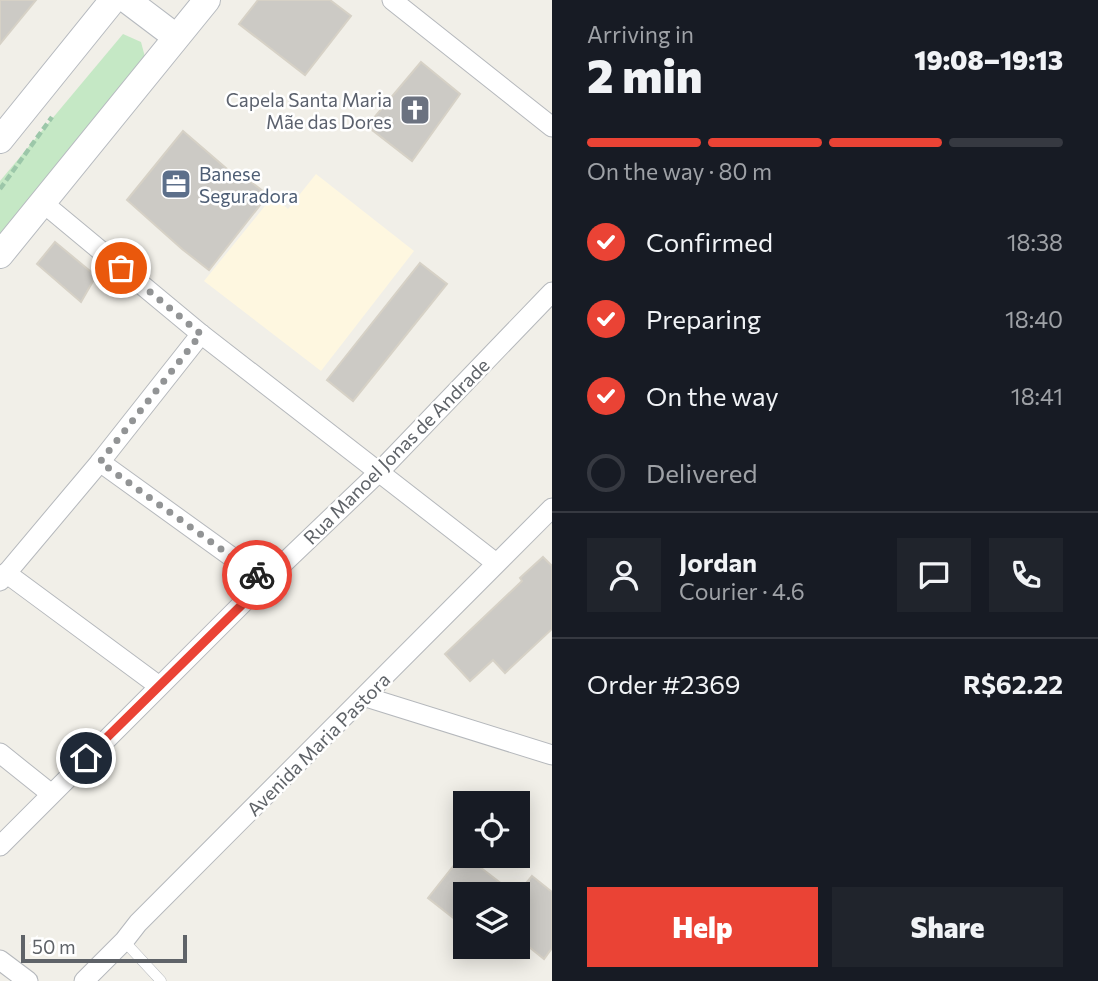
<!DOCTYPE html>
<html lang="en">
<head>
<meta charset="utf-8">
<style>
	:root { --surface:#171b24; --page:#20242c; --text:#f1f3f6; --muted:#9ea1a6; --line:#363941; --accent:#ea4335 }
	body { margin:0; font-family:Commissioner,sans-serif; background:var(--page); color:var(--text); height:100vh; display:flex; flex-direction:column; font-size:26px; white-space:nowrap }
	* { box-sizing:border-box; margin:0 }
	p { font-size:23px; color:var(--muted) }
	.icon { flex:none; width:38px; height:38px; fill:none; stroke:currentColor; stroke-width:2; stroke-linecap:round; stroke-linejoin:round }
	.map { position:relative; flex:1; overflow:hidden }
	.drawer { display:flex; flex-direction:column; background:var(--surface); width:546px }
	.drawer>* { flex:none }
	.tools { position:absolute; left:453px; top:791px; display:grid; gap:14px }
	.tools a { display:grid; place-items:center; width:77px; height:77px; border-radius:0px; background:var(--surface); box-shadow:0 4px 18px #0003; font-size:35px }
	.scale { position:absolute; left:21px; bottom:18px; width:166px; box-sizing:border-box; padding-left:7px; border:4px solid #5f6368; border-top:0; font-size:19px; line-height:24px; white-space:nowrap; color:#5f6368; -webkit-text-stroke:5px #fff; paint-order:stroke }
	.pin { position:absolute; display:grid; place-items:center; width:60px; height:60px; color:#fff; margin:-30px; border:4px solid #fff; border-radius:50%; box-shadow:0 2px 7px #0007 }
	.courier { position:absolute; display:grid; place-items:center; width:70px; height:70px; margin:-35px; border:5px solid #ea4335; border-radius:50%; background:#fff; color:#222; box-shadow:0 2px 9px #0007 }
	.headline em { font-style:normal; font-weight:800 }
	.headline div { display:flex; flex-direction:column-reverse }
	.headline { display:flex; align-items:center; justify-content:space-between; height:119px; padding:0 35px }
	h1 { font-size:46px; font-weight:800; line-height:52px }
	.bar { display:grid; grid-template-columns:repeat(4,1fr); gap:10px 7px; align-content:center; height:84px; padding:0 35px }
	.bar i { height:9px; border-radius:5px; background:var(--line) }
	.bar .active { background:var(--accent) }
	.bar p { grid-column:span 4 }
	.line { display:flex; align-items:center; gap:18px; padding:0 35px; border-top:2px solid var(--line) }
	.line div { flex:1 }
	.round { display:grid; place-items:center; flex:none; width:74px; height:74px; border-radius:0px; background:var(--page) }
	ol { padding:0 35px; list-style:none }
	li { display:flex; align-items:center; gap:21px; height:77px }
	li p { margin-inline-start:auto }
	li .icon { padding:7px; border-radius:50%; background:var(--accent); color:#fff; stroke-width:4 }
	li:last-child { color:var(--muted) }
	li i { width:38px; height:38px; border:4px solid var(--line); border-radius:50% }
	.action { display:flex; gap:14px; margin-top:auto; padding:14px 35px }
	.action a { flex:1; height:80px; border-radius:0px; background:var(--accent); color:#fff; font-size:28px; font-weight:800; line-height:80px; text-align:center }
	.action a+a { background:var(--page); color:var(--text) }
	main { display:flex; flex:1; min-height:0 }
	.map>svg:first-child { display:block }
	.commercial { fill:#fef7e0 }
	.green { fill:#c5e8c5 }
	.building { fill:#cccac5; stroke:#d6d1c6; stroke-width:2 }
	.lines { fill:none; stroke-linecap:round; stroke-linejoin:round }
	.lane-casing { stroke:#b5b8bc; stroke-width:11 }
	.street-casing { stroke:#b5b8bc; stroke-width:21 }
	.secondary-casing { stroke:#b6babf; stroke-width:28 }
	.path { stroke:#9cc7a9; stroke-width:4.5; stroke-dasharray:7 3.5; stroke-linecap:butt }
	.lane { stroke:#fff; stroke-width:10 }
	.street { stroke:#fff; stroke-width:19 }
	.secondary { stroke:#fff; stroke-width:26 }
	.done { stroke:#929495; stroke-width:7; stroke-dasharray:0 12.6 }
	.route { stroke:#ea4335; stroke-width:9 }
	.labels { text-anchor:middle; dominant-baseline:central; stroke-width:5; stroke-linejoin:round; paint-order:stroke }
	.worship-label { font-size:19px; fill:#5b616d; stroke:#fff; text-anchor:end }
	.service-label { font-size:19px; fill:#4e5e75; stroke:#fff; text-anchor:start }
	.street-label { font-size:19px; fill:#5f6368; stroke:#fff }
</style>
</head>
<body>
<main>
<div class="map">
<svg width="552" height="981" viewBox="0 0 552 981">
	<rect width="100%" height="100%" fill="#f1efe8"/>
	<polygon class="commercial" points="316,174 414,251 321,371 204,281 273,196 288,209"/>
	<polygon class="green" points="123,34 141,42 145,57 0,235 0,181"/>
	<g class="building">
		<polygon points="0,0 36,0 0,44"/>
		<polygon points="258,0 330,0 351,16 305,75 239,24"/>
		<polygon points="421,62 460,94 412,161 367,126"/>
		<polygon points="183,131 234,175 237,171 268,195 209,270 182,249 127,200"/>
		<polygon points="55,242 96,276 81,302 37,264"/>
		<polygon points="420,263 447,284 353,401 327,380"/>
		<polygon points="543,557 552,566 552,629 505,673 493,660 470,681 445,654 522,581 520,578"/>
		<polygon points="463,854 515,894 466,894 466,928 428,898"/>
		<polygon points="532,876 552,892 552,948 544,959 518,938 518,893"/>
	</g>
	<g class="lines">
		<g class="lane-casing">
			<polyline id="lane" points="124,941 161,981"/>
		</g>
		<g class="street-casing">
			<g id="street">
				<polyline points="392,0 552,127"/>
				<polyline points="42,202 201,334 496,563"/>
				<polyline points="100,462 265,581"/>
				<polyline points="6,573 159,686"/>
				<polyline points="0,581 100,462 201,334"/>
				<polyline points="366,697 552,755"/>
				<polyline points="0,753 50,793"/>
				<polyline points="0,846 265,581 380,471 552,292"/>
				<polyline points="0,960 28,981"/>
				<polyline points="84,981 124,941 138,923 552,508"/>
			</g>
		</g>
		<g class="secondary-casing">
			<g id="secondary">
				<polyline points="127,0 176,37"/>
				<polyline points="0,140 113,0"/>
				<polyline points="0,255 207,0"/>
			</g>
		</g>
		<polyline class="path" points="0,189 52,117"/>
		<use href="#lane" class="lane"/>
		<use href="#street" class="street"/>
		<use href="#secondary" class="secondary"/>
	</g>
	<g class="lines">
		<polyline class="done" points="121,268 201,334 100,462 257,575"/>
		<polyline class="route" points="86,758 265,582 257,575"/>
	</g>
	<defs>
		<g id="church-square" transform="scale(1.575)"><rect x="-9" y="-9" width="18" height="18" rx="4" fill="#6b7280" stroke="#fff"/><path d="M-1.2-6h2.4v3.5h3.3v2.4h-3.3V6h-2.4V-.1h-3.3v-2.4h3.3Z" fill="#fff"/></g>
		<g id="office-square" transform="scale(1.575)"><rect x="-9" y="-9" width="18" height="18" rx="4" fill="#5c6f8a" stroke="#fff"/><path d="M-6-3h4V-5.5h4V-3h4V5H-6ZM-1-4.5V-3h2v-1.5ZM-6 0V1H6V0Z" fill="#fff"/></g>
	</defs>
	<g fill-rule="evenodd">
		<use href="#church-square" x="415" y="110"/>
		<use href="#office-square" x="176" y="184"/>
	</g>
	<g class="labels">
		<g class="worship-label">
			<text x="392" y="99">Capela Santa Maria<tspan x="392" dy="22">Mãe das Dores</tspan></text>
		</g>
		<g class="service-label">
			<text x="199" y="173">Banese<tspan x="199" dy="22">Seguradora</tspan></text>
		</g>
		<g class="street-label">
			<text transform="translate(396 451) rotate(-45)">Rua Manoel Jonas de Andrade</text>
			<text transform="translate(318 744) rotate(-45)">Avenida Maria Pastora</text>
		</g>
	</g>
</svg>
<div class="tools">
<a><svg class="icon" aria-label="locate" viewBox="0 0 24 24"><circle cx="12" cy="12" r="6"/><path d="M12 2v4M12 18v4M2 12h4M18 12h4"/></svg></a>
<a><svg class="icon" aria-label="layers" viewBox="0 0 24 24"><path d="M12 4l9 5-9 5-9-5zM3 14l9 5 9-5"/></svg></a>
</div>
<div class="scale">50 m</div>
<div class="pin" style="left:121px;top:268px;background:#ea580c"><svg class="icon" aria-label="bag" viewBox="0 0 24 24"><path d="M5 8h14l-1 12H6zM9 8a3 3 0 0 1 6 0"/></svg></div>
<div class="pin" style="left:86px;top:758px;background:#1f2937"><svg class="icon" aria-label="home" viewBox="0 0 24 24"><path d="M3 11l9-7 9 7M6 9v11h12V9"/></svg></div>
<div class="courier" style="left:257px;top:575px"><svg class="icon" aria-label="bike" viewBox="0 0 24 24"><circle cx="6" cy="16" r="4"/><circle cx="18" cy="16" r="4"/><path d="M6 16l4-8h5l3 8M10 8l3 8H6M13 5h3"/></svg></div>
</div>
<section class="drawer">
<div class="headline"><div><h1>2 min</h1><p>Arriving in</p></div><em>19:08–19:13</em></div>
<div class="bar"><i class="active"></i><i class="active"></i><i class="active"></i><i></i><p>On the way · 80 m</p></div>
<ol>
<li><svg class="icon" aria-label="check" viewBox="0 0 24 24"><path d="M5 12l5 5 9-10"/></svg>Confirmed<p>18:38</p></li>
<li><svg class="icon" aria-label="check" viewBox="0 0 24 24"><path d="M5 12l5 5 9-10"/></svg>Preparing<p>18:40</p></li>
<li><svg class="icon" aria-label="check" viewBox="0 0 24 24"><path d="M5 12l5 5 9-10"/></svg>On the way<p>18:41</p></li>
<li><i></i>Delivered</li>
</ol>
<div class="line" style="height:126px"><a class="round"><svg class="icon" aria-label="person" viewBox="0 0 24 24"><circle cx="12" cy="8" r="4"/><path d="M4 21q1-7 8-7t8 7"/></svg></a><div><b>Jordan</b><p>Courier · 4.6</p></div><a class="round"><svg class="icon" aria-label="chat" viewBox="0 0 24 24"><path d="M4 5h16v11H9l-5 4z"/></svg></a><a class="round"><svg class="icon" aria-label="phone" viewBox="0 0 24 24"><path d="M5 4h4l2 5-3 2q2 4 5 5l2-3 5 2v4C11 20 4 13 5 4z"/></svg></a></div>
<div class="line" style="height:91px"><div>Order #2369</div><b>R$62.22</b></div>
<div class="action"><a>Help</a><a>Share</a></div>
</section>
</main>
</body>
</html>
